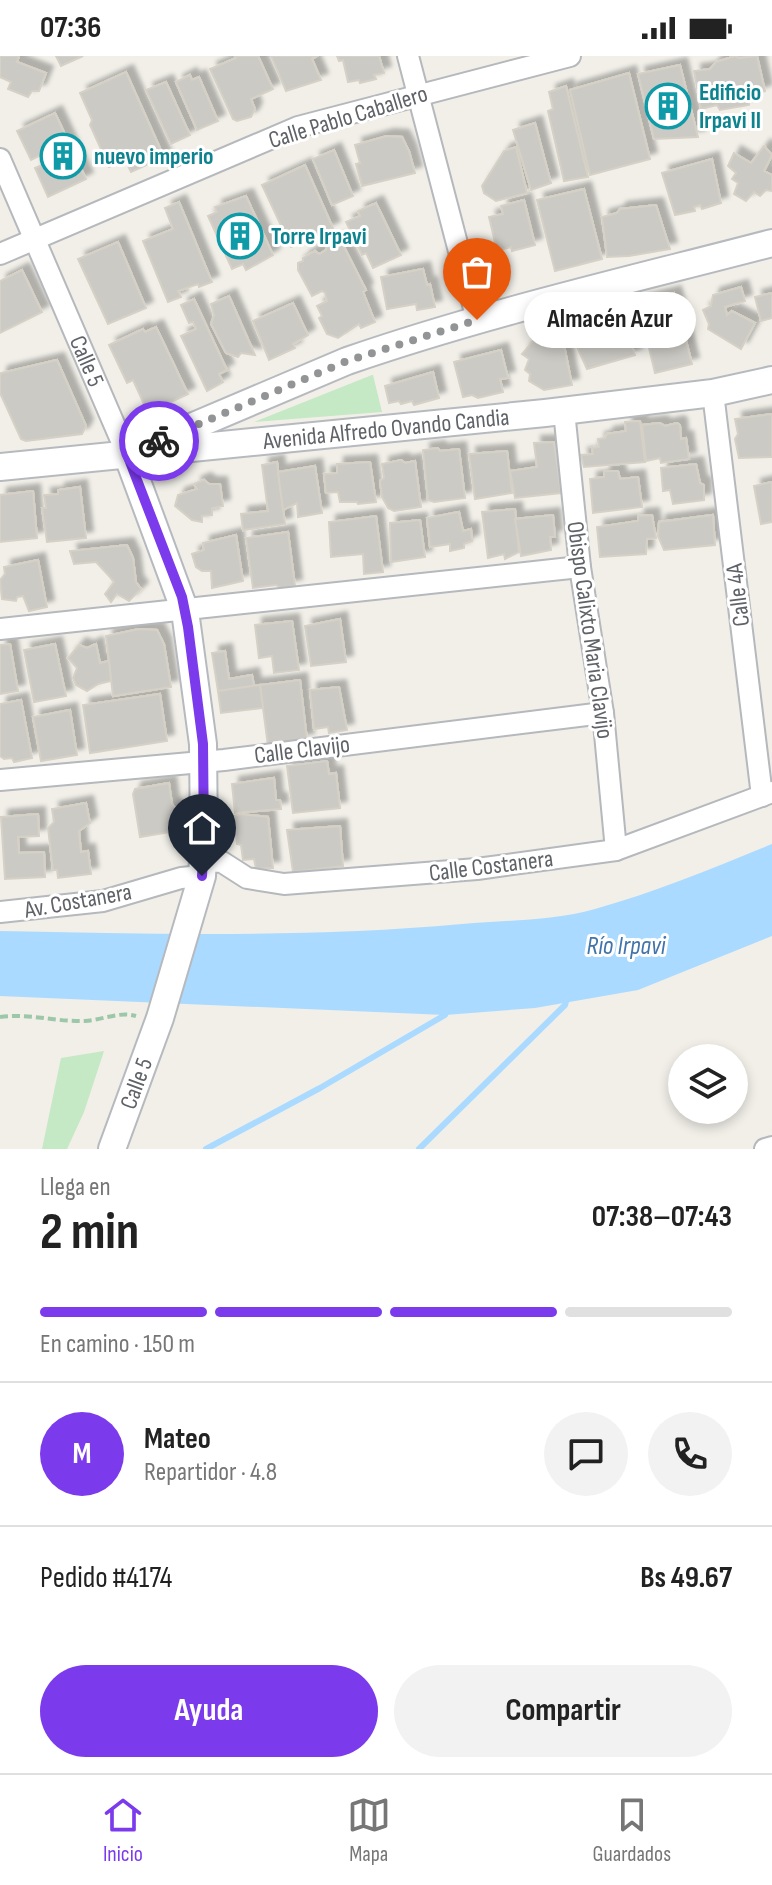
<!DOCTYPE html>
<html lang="es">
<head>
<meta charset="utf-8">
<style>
	:root { --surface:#fff; --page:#f2f2f2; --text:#222; --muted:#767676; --line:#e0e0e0; --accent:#7c3aed }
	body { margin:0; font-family:"Sofia Sans Condensed",sans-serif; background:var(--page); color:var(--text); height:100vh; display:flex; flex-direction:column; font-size:30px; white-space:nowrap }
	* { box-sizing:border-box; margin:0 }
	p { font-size:26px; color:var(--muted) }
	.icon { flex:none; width:44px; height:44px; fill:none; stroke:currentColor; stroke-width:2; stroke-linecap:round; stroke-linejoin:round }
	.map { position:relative; height:1093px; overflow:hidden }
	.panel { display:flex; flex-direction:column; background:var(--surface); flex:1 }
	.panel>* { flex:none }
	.fabs { position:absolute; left:668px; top:988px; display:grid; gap:16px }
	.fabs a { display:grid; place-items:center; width:80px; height:80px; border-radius:50%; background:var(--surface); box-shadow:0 4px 12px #0003; font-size:40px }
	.pin { position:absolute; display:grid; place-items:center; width:68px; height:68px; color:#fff; margin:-82px -34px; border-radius:50% 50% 50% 0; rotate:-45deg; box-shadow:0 0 8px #0007 }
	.pin .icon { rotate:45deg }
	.courier { position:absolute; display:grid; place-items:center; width:80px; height:80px; margin:-40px; border:6px solid #7c3aed; border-radius:50%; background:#fff; color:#222; box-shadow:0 2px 10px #0007 }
	.bubble { position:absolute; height:56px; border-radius:28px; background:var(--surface); box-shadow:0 4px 12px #0003; font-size:26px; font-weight:700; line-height:56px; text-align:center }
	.overview em { font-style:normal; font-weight:700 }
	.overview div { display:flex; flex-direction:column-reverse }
	.overview { display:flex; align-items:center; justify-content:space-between; height:136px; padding:0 40px }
	h1 { font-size:52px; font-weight:700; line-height:60px }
	.bar { display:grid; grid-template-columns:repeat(4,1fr); gap:12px 8px; align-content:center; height:96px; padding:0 40px }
	.bar i { height:10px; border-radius:6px; background:var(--line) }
	.bar .active { background:var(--accent) }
	.bar p { grid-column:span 4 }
	.line { display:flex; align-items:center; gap:20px; padding:0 40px; border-top:2px solid var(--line) }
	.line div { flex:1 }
	.round { display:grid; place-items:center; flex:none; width:84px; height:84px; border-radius:42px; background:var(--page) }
	.button { display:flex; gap:16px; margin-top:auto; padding:16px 40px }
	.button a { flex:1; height:92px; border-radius:48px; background:var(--accent); color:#fff; font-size:32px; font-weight:700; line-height:92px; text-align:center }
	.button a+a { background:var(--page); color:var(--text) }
	.status { display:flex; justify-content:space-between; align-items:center; height:56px; padding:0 40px; background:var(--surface); direction:ltr }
	.status svg { height:22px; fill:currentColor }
	.dock { display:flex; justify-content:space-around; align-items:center; height:112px; border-top:2px solid var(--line); background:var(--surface); font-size:22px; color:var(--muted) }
	.dock a { display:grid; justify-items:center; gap:4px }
	.dock .active { color:var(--accent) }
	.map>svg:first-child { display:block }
	.green { fill:#c5e8c5 }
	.water { fill:#aadaff }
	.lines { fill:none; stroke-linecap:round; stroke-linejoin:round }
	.stream { stroke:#aadaff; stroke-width:6 }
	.building { fill:#cccac5; stroke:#d6d1c6; stroke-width:2; filter:url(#shadow) }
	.minor-casing { stroke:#b5b8bc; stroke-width:24 }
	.secondary-casing { stroke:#b6babf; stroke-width:30 }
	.path { stroke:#9cc7a9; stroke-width:4; stroke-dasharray:8 4; stroke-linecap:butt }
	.minor { stroke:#fff; stroke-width:20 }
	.secondary { stroke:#fff; stroke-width:26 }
	.done { stroke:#929495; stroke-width:8; stroke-dasharray:0 14.4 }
	.route { stroke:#7c3aed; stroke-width:10 }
	.labels { text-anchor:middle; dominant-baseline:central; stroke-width:6; stroke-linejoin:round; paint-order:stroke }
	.culture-label { font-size:24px; font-weight:bold; fill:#0d838f; stroke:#fff; text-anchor:start }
	.street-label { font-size:24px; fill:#5f6368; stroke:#fff }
	.water-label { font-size:26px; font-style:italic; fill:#4174aa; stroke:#fff }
</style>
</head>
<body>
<div class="status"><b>07:36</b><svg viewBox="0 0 49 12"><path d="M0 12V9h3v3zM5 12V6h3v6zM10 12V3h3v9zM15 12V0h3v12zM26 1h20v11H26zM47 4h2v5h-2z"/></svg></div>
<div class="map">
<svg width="772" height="1093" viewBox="0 0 772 1093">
	<defs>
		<filter id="shadow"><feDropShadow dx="7" dy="-7" stdDeviation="2" flood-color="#0004"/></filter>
	</defs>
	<rect width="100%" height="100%" fill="#f1efe8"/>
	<g class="green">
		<polygon points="373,319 382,356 254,366 372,319"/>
		<polygon points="104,995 84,1056 67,1093 42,1093 61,1002"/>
	</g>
	<path class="water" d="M 772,788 L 772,880 L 638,934 L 535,952 L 445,959 L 0,940 L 0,875 C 154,878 308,882 462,868 C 506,864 553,865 595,853 C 656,836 714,812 772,788 Z"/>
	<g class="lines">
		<g class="stream">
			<polyline points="206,1093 320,1032 445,959 448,953"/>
			<polyline points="419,1093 565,949 567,942"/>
		</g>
	</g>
	<g class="building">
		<polygon points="0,0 19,0 17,6 46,17 39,35 32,35 28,41 8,33 11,26 0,21"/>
		<polygon points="56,0 83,0 61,10"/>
		<polygon points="235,0 258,0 273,33 251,43 255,53 251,61 237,65 233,63 210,13 236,2"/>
		<polygon points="271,0 317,0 312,3 321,24 286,35"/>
		<polygon points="337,0 379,0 384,17 374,19 376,23 360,27 359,24 348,26 343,4 339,5"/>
		<polygon points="735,0 739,2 757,0 765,35 749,41 749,49 720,54 717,49 701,53 694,15 710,13 716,6"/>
		<polygon points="680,9 698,81 654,83 638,18"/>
		<polygon points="126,16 164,101 131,116 125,104 109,111 90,69 92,64 80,37"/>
		<polygon points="629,17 650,103 590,119 570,34"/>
		<polygon points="190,19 192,24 199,21 218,65 197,74 176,26"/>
		<polygon points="166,26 190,79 171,88 146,34"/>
		<polygon points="566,30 588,121 564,125 548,55 553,53 549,36"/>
		<polygon points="55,57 86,123 48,141 35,112 53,104 49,95 31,104 17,75"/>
		<polygon points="535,67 551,127 531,134 513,74"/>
		<polygon points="387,80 402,81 409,95 415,117 362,130 356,108 360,107 355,89"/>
		<polygon points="764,90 772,99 764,115 772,119 772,135 766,134 760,140 754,136 746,145 734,138 738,127 732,123 736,117 728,110 734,97 751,107"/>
		<polygon points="516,91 527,137 496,145 484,137 482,130 504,95"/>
		<polygon points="334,94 353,140 332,149 313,103"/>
		<polygon points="712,103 721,147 702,153 700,149 694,151 695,155 675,159 662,117"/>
		<polygon points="305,109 333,172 291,191 262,129"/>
		<polygon points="584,133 602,203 555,215 537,144"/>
		<polygon points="246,140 273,199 246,214 243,208 232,213 208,160 217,156 215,151"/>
		<polygon points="524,144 535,189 512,195 511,191 497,195 489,161 503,158 501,150"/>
		<polygon points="179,146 212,226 199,231 198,228 178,235 181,241 168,246 143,185 173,173 165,152"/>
		<polygon points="376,147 401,199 373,212 366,197 362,199 346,166 360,160 358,155"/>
		<polygon points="656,149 670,193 629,200 607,201 602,161 617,157 620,153"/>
		<polygon points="340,183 366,234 363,236 375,266 361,272 359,268 338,282 327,278 319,262 322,260 317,250 327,245 325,237 322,235 312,240 298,214 298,207 303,205 303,202 315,195 319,198 326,194 327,189"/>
		<polygon points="118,186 146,252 108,268 78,203"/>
		<polygon points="423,213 427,229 430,228 435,251 417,254 416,248 387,253 381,221"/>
		<polygon points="22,214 42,256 0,277 0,225"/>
		<polygon points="741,231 745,245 725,251 727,259 732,255 755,267 741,293 708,273 709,268 703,254 711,250 713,239"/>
		<polygon points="674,237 692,308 655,317 638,246"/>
		<polygon points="772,237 772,262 761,265 755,241"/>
		<polygon points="229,240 255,299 241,297 238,301 226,297 211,268 214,259 211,248"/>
		<polygon points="194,243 227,314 219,318 223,326 207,335 181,280 196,273 193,266 189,267 181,249"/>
		<polygon points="293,247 308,279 293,288 295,292 269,304 253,265"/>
		<polygon points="623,262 635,299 587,313 575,287 591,283 588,273"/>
		<polygon points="156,271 188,338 148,357 133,324 127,327 109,289 143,273 145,276"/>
		<polygon points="562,279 572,329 544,334 529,325 530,318 525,314 529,303 522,298 533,285"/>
		<polygon points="501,294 508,322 500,323 503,336 478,342 472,339 463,341 454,306"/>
		<polygon points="57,304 86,370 82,378 26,385 21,383 0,337 0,321 1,317"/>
		<polygon points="433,316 439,342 414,349 412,345 401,348 399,345 389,347 385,330"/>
		<polygon points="772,358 772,401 739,402 735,383 738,378 735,363"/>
		<polygon points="640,365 645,406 584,411 581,399 593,398 592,392 599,391 598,383 605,382 607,378 626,375 625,366"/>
		<polygon points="660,367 665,370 677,367 680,369 681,383 686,382 689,403 661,407 660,402 646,405 642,369"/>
		<polygon points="554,386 561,437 515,442 510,415 537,411 534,387"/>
		<polygon points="438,392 440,395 459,393 465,442 434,446 428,444 423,394"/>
		<polygon points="507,395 512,437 475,443 469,398"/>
		<polygon points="401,404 405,407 415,405 421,451 394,455 388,452 382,441 380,425 384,422 382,408"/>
		<polygon points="277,406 285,468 243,474 241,458 268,455 262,409"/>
		<polygon points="370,406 376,446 358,448 357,446 340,446 338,436 326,437 324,418 337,417 337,408"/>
		<polygon points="696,408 700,427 704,429 704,444 673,448 670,434 663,435 661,412"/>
		<polygon points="315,410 322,457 298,461 297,447 283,454 278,416"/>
		<polygon points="604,415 618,415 620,423 638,421 642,451 593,457 590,423 604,421"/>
		<polygon points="204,424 209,428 220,428 223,450 212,452 212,459 202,460 202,466 192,464 175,450 178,439 197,433 194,428"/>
		<polygon points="772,426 772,466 761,468 754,430"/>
		<polygon points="80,431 86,482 47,486 42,452 46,452 44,439 58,438 58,434"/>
		<polygon points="33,435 37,482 0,486 0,439"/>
		<polygon points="515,453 519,496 505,503 504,498 488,502 482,456"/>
		<polygon points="459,456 463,475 471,473 472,485 464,488 464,492 450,495 450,488 430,491 427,462"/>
		<polygon points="553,459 555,481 550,481 551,494 521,500 515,463"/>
		<polygon points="652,459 656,482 647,483 646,498 600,501 597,471 638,465 638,460"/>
		<polygon points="713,459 715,489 664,494 658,480 659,466"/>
		<polygon points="376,460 383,516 364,518 363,498 331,501 329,466"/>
		<polygon points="420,464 425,501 391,506 390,467"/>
		<polygon points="288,476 295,530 281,532 276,529 253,532 246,482"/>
		<polygon points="236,479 243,525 212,532 211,515 202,515 196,511 192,498 204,494 203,487"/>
		<polygon points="127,489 133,502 136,526 141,533 129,545 117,538 111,546 105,538 114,526 109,520 96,506 74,508 70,495"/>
		<polygon points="38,504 47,551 29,555 23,540 17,541 16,545 2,543 0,524 5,518 4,511"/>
		<polygon points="340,563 346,606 311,610 305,570"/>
		<polygon points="292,565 299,614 274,617 272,600 259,602 255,569"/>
		<polygon points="139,573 157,574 164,588 171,631 113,640 106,580"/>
		<polygon points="10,588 18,635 0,638 0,589"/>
		<polygon points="55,588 66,640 34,646 24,594"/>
		<polygon points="96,588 100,607 109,605 111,625 98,628 87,635 76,629 73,622 77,612 68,602 79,589 87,592"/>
		<polygon points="225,595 229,623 252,619 254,630 218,635 212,597"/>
		<polygon points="300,624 307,684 268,690 260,629"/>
		<polygon points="260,629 263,652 221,657 218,635"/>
		<polygon points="339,631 347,674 329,677 328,671 314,673 310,634"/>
		<polygon points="160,638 167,685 90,697 83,649"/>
		<polygon points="21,644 32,702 14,706 12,702 4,703 0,700 0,648"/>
		<polygon points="70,654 77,699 41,705 33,661"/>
		<polygon points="327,705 329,718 336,717 340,752 293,757 287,710"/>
		<polygon points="274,722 276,744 280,744 281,753 235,757 232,728"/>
		<polygon points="169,727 172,748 177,754 174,763 176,775 140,781 133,738 135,733"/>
		<polygon points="86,747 90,767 79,775 81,796 88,795 91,818 58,822 57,814 53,814 48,772 54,766 52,753"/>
		<polygon points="38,758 39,780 18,781 19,797 44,796 45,821 5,823 1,761"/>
		<polygon points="241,758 268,761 273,812 256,813 254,803 243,804 241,789 237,788 234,760"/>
		<polygon points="340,770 343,810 293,816 287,774"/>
	</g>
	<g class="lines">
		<g class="minor-casing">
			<g id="minor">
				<polyline points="408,0 477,264"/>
				<path id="s1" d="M 0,103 L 127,398"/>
				<polyline points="0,198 298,71 570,0"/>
				<polyline points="713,337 762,740"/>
				<polyline points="564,355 580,511 603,657 616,794"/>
				<polyline points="0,573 580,511"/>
				<polyline points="0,724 224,704 603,657"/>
				<polyline points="204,805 222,806 247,822 284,828 477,813 616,794 772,736"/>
				<polyline points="0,856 103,845 181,822 202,820"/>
				<polyline points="765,1093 772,1091"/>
			</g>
		</g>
		<g class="secondary-casing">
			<g id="secondary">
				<path d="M 149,389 L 347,305 C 486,257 630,224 772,187"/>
				<path id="s2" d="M 0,411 L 545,357 L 713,337 L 772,324"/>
				<path id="s3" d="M 112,1093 L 160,962 L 202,820 L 204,788 L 203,688 L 185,555 L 127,398"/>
			</g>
		</g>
		<path class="path" d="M 0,961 C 28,957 56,966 85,965 C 102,964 120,955 136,960"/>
		<use href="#minor" class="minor"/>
		<use href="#secondary" class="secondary"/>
	</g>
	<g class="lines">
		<polyline class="done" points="159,385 347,305 477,264"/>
		<polyline class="route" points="159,385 127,398 182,541 188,571 203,688 204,788 202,820"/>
	</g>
	<defs>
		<g id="building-ring" transform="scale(2.3)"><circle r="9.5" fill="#fff" stroke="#0f9aa8" stroke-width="1.5"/><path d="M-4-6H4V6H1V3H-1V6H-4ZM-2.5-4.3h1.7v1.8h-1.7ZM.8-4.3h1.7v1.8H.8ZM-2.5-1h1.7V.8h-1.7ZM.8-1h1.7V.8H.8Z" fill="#0f9aa8"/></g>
	</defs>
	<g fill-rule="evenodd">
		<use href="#building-ring" x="668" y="50"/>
		<use href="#building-ring" x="63" y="100"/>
		<use href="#building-ring" x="240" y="180"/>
	</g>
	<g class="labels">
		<g class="culture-label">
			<text x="699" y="36">Edificio<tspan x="699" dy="28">Irpavi II</tspan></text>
			<text x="94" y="100">nuevo imperio</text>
			<text x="271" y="180">Torre Irpavi</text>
		</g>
		<g class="street-label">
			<text transform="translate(348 61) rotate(-17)">Calle Pablo Caballero</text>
			<text stroke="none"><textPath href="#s1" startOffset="220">Calle 5</textPath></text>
			<text stroke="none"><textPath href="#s2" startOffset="388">Avenida Alfredo Ovando Candia</textPath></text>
			<text transform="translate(738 539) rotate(-97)">Calle 4A</text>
			<text transform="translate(590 574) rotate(82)">Obispo Calixto Maria Clavijo</text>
			<text transform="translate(302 694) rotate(-7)">Calle Clavijo</text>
			<text transform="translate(491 810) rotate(-7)">Calle Costanera</text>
			<text transform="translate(78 845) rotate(-10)">Av. Costanera</text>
			<text stroke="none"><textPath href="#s3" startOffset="70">Calle 5</textPath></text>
		</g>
		<g class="water-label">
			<text x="626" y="890">Río Irpavi</text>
		</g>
	</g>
</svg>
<div class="fabs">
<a><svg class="icon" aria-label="layers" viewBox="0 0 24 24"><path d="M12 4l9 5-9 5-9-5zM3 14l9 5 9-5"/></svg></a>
</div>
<div class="pin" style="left:477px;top:264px;background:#ea580c"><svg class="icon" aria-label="bag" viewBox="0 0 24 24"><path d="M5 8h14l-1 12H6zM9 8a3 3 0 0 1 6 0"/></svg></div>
<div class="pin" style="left:202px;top:820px;background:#1f2937"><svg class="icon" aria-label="home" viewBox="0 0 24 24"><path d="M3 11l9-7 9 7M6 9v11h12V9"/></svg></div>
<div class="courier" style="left:159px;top:385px"><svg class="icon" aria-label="bike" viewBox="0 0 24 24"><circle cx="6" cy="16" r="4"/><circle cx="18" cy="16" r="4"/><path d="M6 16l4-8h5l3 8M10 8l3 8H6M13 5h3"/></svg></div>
<div class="bubble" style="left:524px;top:236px;width:172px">Almacén Azur</div>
</div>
<section class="panel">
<div class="overview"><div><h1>2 min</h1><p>Llega en</p></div><em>07:38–07:43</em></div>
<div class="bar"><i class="active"></i><i class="active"></i><i class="active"></i><i></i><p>En camino · 150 m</p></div>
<div class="line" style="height:144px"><b class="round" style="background:var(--accent);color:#fff">M</b><div><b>Mateo</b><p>Repartidor · 4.8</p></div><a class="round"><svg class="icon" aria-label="chat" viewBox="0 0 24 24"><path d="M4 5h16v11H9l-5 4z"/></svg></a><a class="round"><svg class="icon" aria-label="phone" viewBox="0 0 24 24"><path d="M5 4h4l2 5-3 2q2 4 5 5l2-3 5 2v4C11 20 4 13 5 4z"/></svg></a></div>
<div class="line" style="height:104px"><div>Pedido #4174</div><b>Bs 49.67</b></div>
<div class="button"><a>Ayuda</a><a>Compartir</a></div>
</section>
<nav class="dock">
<a class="active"><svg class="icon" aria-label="home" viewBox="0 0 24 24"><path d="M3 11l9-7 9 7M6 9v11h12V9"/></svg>Inicio</a>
<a><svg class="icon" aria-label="map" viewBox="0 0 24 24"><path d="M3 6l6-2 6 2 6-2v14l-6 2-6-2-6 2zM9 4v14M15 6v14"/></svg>Mapa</a>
<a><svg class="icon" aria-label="saved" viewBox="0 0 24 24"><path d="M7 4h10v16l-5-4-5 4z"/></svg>Guardados</a>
</nav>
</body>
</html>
